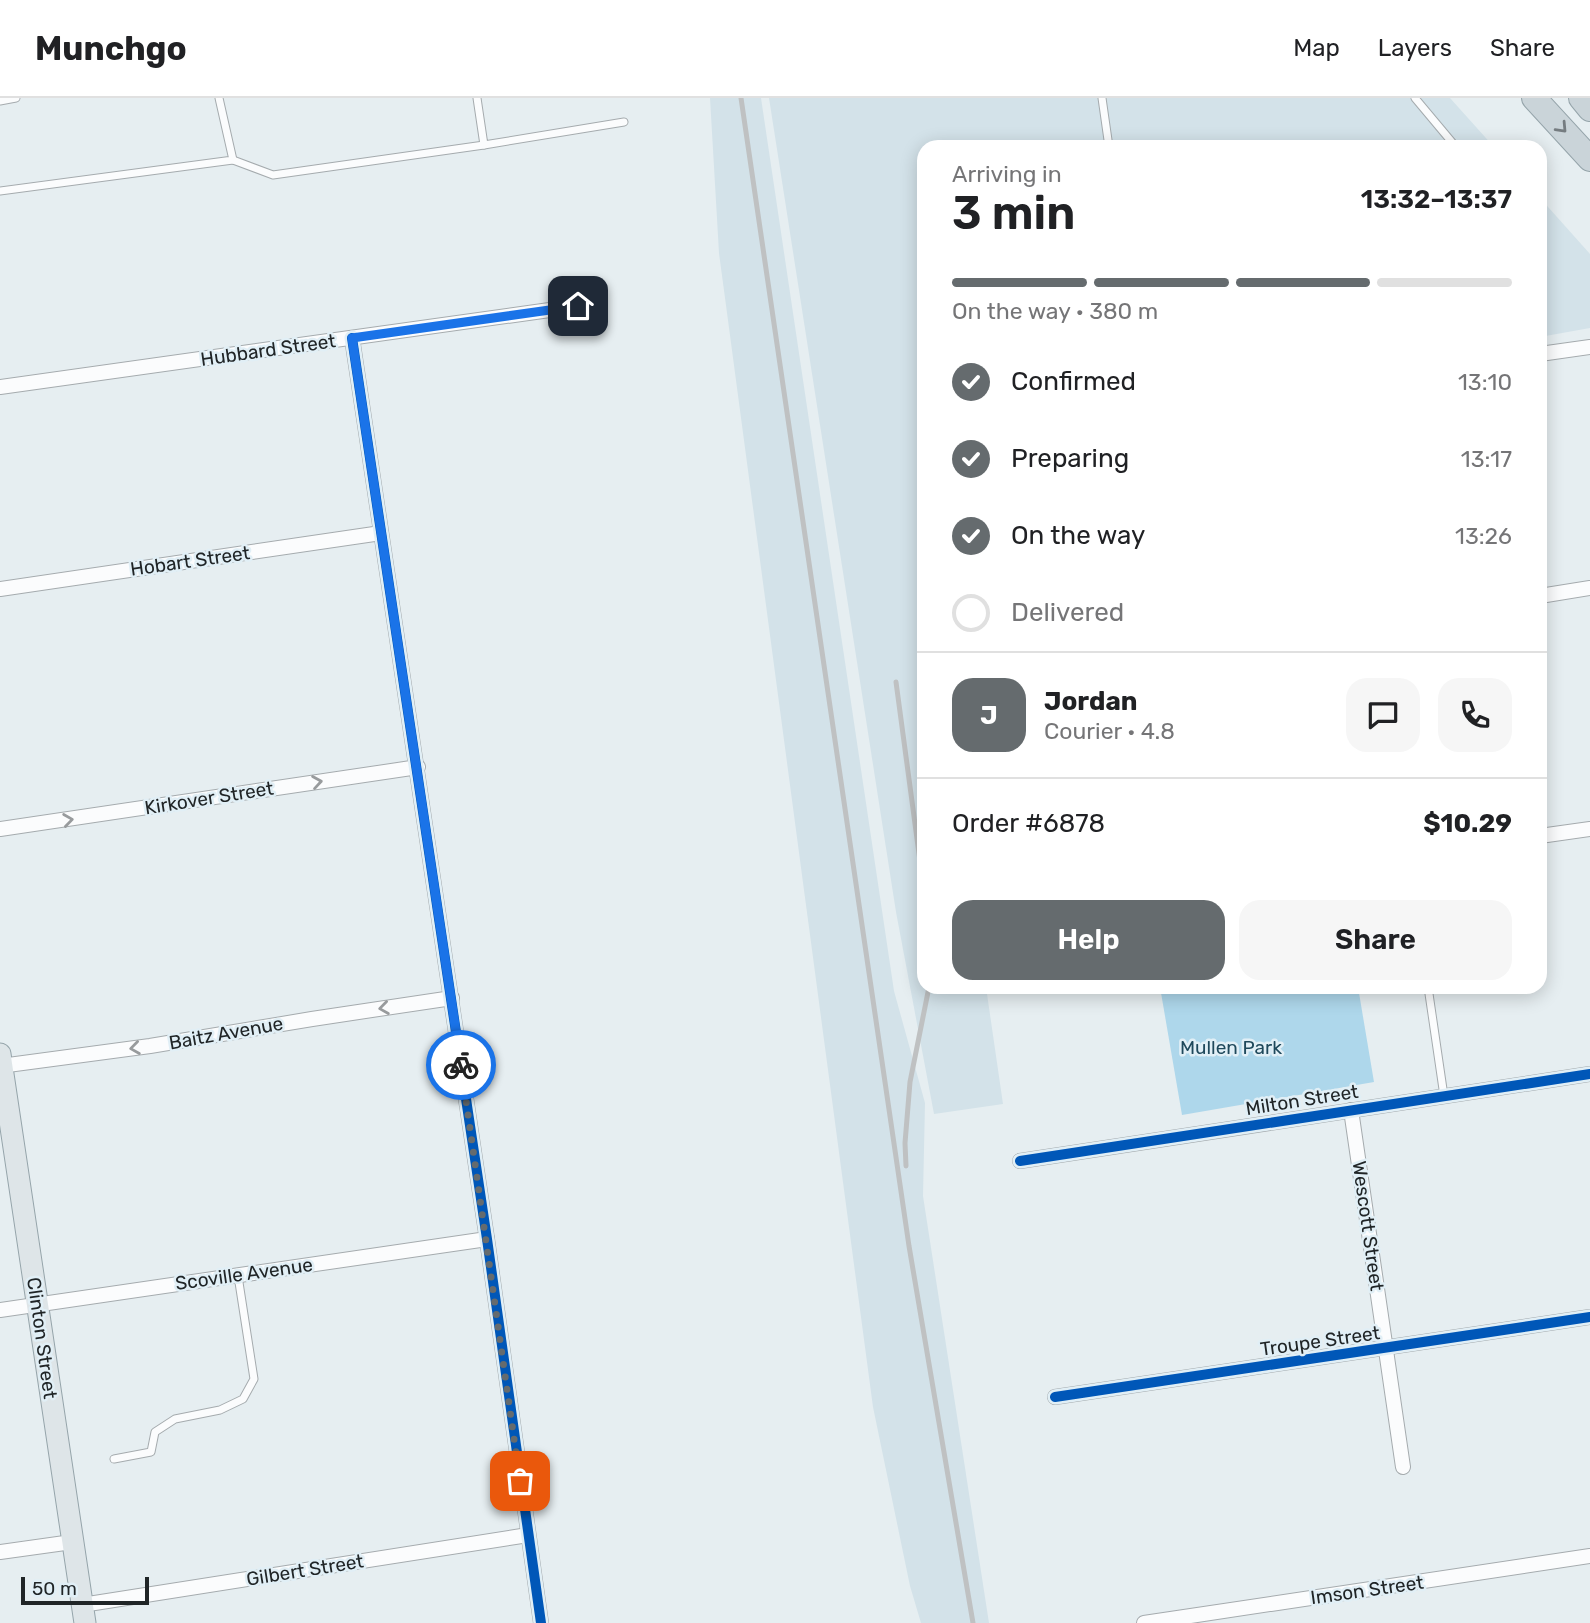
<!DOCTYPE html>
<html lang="en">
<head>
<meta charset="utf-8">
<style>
	:root { --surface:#fff; --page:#f6f6f6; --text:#202124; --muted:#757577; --line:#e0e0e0; --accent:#656b6e }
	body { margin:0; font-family:Rubik,sans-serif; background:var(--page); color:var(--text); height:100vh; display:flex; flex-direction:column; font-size:26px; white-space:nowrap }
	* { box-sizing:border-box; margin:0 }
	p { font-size:23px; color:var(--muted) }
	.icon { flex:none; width:38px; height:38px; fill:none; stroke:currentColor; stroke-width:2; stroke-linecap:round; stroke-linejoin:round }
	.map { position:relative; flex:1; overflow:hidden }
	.side { position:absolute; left:917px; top:42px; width:630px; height:854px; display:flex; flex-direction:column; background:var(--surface); border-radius:21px; box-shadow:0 4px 18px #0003 }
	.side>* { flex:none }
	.scale { position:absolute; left:21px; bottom:18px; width:128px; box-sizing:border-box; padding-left:7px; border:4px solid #202527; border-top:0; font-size:19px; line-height:24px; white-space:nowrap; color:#202527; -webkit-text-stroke:5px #e1eff6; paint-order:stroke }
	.pin { position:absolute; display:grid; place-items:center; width:60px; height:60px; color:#fff; margin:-30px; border-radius:14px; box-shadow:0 4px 10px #0006 }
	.courier { position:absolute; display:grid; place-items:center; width:70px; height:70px; margin:-35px; border:5px solid #1a73e8; border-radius:50%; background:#fff; color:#222; box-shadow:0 2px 9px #0007 }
	.summary em { font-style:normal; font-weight:600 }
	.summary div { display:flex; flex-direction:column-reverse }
	.summary { display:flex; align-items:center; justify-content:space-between; height:119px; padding:0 35px }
	h1 { font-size:46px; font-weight:600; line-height:52px }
	.bar { display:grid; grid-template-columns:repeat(4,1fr); gap:10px 7px; align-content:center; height:84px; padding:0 35px }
	.bar i { height:9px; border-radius:5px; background:var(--line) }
	.bar .on { background:var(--accent) }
	.bar p { grid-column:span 4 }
	.line { display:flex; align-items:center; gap:18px; padding:0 35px; border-top:2px solid var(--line) }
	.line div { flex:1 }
	.round { display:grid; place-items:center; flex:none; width:74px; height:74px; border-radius:21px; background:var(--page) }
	ol { padding:0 35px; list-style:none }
	li { display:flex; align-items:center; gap:21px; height:77px }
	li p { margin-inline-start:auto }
	li .icon { padding:7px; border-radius:50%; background:var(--accent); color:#fff; stroke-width:4 }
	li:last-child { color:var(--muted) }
	li i { width:38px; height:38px; border:4px solid var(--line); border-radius:50% }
	.button { display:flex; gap:14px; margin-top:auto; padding:14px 35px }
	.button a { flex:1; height:80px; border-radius:21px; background:var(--accent); color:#fff; font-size:28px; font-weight:600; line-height:80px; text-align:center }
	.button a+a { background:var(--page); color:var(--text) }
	header { display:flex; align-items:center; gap:42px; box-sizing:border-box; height:98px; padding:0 35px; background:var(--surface); border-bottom:2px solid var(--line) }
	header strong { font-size:33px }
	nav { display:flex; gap:38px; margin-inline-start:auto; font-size:24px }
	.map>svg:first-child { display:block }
	.built { fill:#d3e2e9 }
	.green { fill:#aed7eb }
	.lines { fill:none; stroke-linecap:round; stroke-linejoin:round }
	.lane-casing { stroke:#a5abae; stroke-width:9 }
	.street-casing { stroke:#a5abae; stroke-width:16 }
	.primary-casing { stroke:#95a4aa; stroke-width:23 }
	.highway-casing { stroke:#95a4aa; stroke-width:26 }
	.lane { stroke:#fbfcfd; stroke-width:7 }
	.street { stroke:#fbfcfd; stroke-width:14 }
	.primary { stroke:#dee5e8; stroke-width:21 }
	.highway { stroke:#cad4d9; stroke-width:24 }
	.rail { stroke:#bfc1c2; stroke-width:5 }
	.cycleway-casing { stroke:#e1eff6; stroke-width:15 }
	.cycleway { stroke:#0057b8; stroke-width:10 }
	.oneway { stroke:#757c80 }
	.oneway2 { stroke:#989b9d }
	.done { stroke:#656b6e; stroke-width:7; stroke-dasharray:0 12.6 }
	.route { stroke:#1a73e8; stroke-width:9 }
	.labels { text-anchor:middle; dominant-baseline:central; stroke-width:5; stroke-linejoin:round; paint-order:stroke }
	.street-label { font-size:19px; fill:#202527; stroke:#e1eff6 }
	.park-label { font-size:19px; fill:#1f495c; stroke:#e1eff6 }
</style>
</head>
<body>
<header>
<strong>Munchgo</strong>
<nav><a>Map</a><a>Layers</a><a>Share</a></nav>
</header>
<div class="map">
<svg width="1590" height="1525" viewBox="0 0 1590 1525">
	<rect width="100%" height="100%" fill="#e6eef1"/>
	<g class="built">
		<polygon points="710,0 761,0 894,893 925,1005 923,1098 989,1525 921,1525 910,1488 873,1309 719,155"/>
		<polygon points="769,0 1450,0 1494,49 924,49 924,889 986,889 1003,1006 934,1016 896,814"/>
		<polygon points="1540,100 1590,156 1590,230 1540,239"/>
	</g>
	<polygon class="green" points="1160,889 1358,889 1374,984 1182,1017"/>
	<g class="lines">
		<g class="lane-casing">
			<g id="lane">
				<polyline points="477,0 484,47 624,24"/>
				<polyline points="1102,0 1109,49"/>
				<polyline points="1415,0 1456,49"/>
				<polyline points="0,3 16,0"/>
				<polyline points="233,62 273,77 484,47"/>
				<polyline points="0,93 233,62 219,0"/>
				<polyline points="1428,889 1444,998"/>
				<polyline points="114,1361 151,1354 155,1334 175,1321 220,1312 243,1301 254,1281 238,1178"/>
			</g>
		</g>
		<g class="street-casing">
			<g id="street">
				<polyline points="352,240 487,1141 541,1525"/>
				<polyline points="1540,256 1590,249"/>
				<polyline points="0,289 578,208"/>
				<polyline points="0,491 381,435"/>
				<polyline points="1540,498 1590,490"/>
				<polyline points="0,731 418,669"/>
				<polyline points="1540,738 1590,731"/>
				<polyline points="0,968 150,948 312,921 452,900"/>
				<polyline points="1351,1012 1403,1369"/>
				<polyline points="1020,1063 1590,976"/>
				<polyline points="0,1212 487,1141"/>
				<polyline points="1055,1299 1590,1219"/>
				<polyline points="0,1454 72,1444"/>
				<polyline points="82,1507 528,1437"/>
				<polyline points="1144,1525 1590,1458"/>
			</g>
		</g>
		<g class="primary-casing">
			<polyline id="primary" points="0,956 85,1525"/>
		</g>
		<g class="highway-casing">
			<g id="highway">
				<polyline points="1534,0 1590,61"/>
				<polyline points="1581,0 1590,11"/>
			</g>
		</g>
		<use href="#lane" class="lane"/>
		<use href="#street" class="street"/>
		<use href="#primary" class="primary"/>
		<use href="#highway" class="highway"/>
		<g class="rail">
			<polyline points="741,0 909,1148 973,1525"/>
			<polyline points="896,584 924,793"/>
			<polyline points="906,1068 905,1045 910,984 929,889"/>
		</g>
		<g class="cycleway-casing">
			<g id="cycleway">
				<polyline points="352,240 487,1141 541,1525"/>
				<polyline points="1020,1063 1590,976"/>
				<polyline points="1055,1299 1590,1219"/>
			</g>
		</g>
		<use href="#cycleway" class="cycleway"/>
	</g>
	<defs><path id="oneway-chevron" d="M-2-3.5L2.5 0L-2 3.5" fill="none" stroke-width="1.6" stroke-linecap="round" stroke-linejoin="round" transform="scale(1.75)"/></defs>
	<use class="oneway" href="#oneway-chevron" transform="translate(1562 30) rotate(47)"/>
	<g class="oneway2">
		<use href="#oneway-chevron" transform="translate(317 684) rotate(-9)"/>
		<use href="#oneway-chevron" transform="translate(68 722) rotate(-8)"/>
		<use href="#oneway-chevron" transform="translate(384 910) rotate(172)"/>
		<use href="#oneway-chevron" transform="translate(135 950) rotate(172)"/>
	</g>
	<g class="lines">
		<polyline class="done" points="461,967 520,1383"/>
		<polyline class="route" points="461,967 352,240 578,208"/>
	</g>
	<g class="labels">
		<g class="street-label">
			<text transform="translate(268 252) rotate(-8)">Hubbard Street</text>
			<text transform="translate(190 463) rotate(-8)">Hobart Street</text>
			<text transform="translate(209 700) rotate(-9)">Kirkover Street</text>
			<text transform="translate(226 935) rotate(-10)">Baitz Avenue</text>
			<text transform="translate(1302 1002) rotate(-9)">Milton Street</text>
			<text transform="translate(1368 1128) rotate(82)">Wescott Street</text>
			<text transform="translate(244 1176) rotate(-8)">Scoville Avenue</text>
			<text transform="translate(42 1240) rotate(82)">Clinton Street</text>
			<text transform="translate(1320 1243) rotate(-8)">Troupe Street</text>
			<text transform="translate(305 1472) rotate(-9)">Gilbert Street</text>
			<text transform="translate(1367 1492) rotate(-8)">Imson Street</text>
		</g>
		<g class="park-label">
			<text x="1231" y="949">Mullen Park</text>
		</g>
	</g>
</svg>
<div class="scale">50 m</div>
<div class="pin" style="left:520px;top:1383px;background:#ea580c"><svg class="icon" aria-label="bag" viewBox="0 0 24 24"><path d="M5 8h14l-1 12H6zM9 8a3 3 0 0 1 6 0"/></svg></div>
<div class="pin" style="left:578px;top:208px;background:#1f2937"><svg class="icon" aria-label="home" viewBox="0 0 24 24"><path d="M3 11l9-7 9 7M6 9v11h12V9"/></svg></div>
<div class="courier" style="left:461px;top:967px"><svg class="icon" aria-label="bike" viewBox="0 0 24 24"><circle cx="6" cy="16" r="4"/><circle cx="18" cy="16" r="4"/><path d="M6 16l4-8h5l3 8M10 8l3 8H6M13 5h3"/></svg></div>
<section class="side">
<div class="summary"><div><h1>3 min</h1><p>Arriving in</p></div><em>13:32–13:37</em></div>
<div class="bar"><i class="on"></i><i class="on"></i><i class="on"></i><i></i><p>On the way · 380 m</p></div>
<ol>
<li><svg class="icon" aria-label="check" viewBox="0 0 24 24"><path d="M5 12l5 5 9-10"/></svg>Confirmed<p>13:10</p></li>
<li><svg class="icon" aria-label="check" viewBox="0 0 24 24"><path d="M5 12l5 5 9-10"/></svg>Preparing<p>13:17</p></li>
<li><svg class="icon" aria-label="check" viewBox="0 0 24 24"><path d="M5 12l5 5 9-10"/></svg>On the way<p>13:26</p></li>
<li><i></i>Delivered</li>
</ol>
<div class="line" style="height:126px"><b class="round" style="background:var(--accent);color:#fff">J</b><div><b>Jordan</b><p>Courier · 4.8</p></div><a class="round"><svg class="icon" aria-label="chat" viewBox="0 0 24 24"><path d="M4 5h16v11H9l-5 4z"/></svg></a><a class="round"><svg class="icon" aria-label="phone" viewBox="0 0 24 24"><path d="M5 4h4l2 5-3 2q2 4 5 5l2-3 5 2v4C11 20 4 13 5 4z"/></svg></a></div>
<div class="line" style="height:91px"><div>Order #6878</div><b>$10.29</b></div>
<div class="button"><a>Help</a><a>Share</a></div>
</section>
</div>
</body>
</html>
